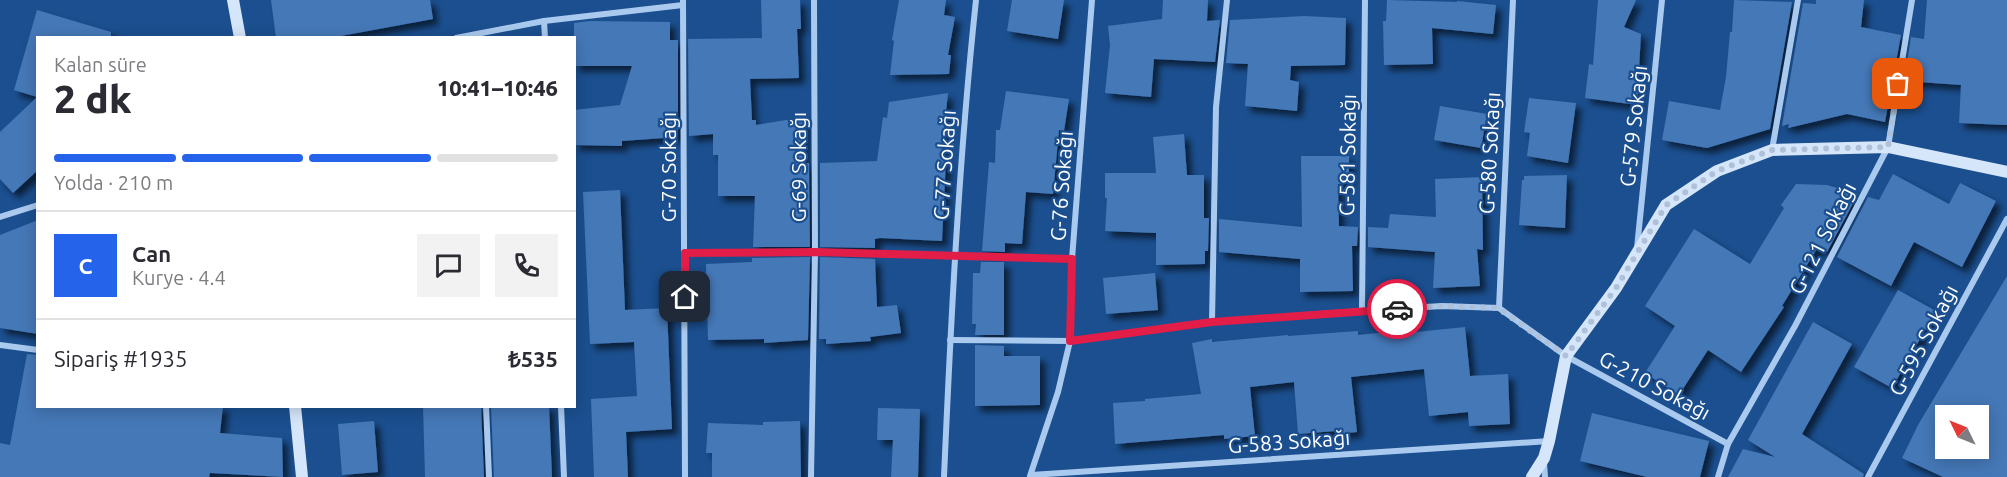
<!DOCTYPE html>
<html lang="tr">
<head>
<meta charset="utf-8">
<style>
	:root { --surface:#fff; --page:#f2f2f3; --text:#2b2b33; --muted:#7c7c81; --line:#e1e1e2; --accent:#2563eb }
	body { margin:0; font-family:Ubuntu,sans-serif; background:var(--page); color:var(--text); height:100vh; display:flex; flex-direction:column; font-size:22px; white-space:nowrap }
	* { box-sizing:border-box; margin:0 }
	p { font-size:20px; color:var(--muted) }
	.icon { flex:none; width:33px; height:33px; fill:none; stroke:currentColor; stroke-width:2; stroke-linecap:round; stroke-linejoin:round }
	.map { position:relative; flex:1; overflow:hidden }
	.side { position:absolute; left:36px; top:36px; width:540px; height:372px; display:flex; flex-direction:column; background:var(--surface); border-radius:0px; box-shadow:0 3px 15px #0003 }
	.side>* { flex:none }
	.needle { width:39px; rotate:313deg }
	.tools { position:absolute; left:1935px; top:405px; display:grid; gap:12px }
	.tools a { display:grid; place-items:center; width:54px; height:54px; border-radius:0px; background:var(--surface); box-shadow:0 3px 15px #0003; font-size:30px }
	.pin { position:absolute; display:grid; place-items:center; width:51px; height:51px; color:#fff; margin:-26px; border-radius:12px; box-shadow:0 3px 9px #0006 }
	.courier { position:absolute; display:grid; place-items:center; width:60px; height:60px; margin:-30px; border:4px solid #e11d48; border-radius:50%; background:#fff; color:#222; box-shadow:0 2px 8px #0007 }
	.summary em { font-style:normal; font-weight:800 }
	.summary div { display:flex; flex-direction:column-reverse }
	.summary { display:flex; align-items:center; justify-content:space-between; height:102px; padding:0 18px }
	h1 { font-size:39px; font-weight:800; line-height:45px }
	.bar { display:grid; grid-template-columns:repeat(4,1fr); gap:9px 6px; align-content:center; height:72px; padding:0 18px }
	.bar i { height:8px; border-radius:4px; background:var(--line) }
	.bar .current { background:var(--accent) }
	.bar p { grid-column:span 4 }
	.line { display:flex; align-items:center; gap:15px; padding:0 18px; border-top:2px solid var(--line) }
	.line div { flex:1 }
	.round { display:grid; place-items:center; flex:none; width:63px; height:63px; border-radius:0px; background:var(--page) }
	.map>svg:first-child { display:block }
	.building { fill:#4478b7; fill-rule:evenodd; filter:url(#shadow) }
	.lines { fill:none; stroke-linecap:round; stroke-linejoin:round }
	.street { stroke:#a9c9ee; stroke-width:6 }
	.secondary { stroke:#d6e6fa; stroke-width:12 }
	.done { stroke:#afc1d8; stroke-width:6; stroke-dasharray:0 10.8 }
	.route { stroke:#e11d48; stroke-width:8 }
	.labels { text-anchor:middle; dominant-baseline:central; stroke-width:4.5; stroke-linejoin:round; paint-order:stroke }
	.street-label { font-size:21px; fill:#fff; stroke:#1b4f8f }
</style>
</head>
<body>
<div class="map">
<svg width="2007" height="477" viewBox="0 0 2007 477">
	<defs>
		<filter id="shadow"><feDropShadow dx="5.5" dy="5.5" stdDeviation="3" flood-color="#0009"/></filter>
	</defs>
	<rect width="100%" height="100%" fill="#1b4f8f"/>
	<g class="building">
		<polygon points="271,0 430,0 433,19 330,38 276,38"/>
		<polygon points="761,0 800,0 801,29 797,29 799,78 750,79 752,120 756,120 756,125 804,117 803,163 809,163 810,247 753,247 755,196 718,196 718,155 713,155 713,134 689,136 688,39 762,38"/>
		<polygon points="899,0 946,0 944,15 955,17 948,55 951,55 949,74 890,75 894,41 892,40"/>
		<polygon points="1012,0 1064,0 1058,39 1007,31"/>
		<polygon points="1163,0 1208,0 1207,21 1220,20 1215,62 1154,59 1151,97 1105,93 1110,45 1108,26 1162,19"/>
		<polygon points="1387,0 1457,2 1457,1 1496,5 1493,34 1432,28 1433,64 1384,65 1383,21 1386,21"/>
		<polygon points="1598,0 1636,0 1624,27 1641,34 1637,105 1585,98 1589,64 1593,65"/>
		<polygon points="1734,0 1792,2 1770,129 1707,148 1662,140 1669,101 1720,110 1726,77 1730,32 1732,32"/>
		<polygon points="1816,0 1864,0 1861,27 1901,35 1885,122 1847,114 1788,128 1789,124 1782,126 1803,3 1816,4"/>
		<polygon points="1927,0 2007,0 2007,125 1959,123 1961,85 1904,81 1911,37 1924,39"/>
		<polygon points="37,10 111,32 111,38 38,38 38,170 13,193 0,179 0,132 37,97 14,90"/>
		<polygon points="1304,16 1346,18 1345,65 1291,66 1290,80 1299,82 1297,111 1245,106 1248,64 1226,63 1230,20"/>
		<polygon points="590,21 670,22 670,40 678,40 678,137 622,141 622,146 574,145 574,110 620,105 632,66 574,66 574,23"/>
		<polygon points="1006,91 1069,99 1064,131 1059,130 1053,194 1026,192 1022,244 1005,243 1005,252 982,251 989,162 995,163 996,130 1000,130"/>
		<polygon points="948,93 941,159 946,159 942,241 880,238 875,239 875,248 820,247 820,163 877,161 883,117 887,118 889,102"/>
		<polygon points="1529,98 1576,103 1568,163 1527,156 1530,133 1524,132"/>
		<polygon points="1440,106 1487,114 1481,148 1434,140"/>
		<polygon points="1184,134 1187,175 1204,175 1204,218 1209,218 1208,251 1205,251 1205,264 1156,265 1156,233 1105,231 1107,198 1105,198 1105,173 1156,173 1153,137"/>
		<polygon points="1301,156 1349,156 1349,184 1338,184 1339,226 1358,227 1357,246 1352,246 1353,291 1300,292 1300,259 1219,252 1219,219 1302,227"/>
		<polygon points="1893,174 1949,204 1960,183 1996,201 1962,267 1914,242 1891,286 1837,257 1868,197 1879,200"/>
		<polygon points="1567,175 1565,228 1519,225 1522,180 1524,180 1524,176"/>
		<polygon points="1482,177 1483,250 1477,249 1480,286 1433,288 1435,252 1368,247 1368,227 1388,228 1390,214 1436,217 1435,179"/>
		<polygon points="1796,184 1827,185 1858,194 1827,252 1818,247 1782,306 1784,307 1741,372 1708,350 1679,395 1645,373 1675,326 1645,306 1694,229 1750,264 1784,208 1781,205"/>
		<polygon points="620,190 625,310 667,308 672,429 626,432 628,477 594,477 591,399 637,396 634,342 590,344 583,192"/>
		<polygon points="38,220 38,334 0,328 0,235"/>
		<polygon points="810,257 808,340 764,343 764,339 708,340 706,264 752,262 752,258"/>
		<polygon points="820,257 875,259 877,307 897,305 901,333 870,337 871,341 826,344 826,339 819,339"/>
		<polygon points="981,262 1004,262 1004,335 975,335 976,324 972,324 973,273 980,273"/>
		<polygon points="1155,273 1158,310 1106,314 1103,278"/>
		<path d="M 2007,276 L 2007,477 L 1943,477 L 1902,458 L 1918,425 ZM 1946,416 L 1978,416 L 1978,448 L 1946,448 Z"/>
		<polygon points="1898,290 1936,311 1892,388 1854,367"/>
		<polygon points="1813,322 1852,344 1802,434 1864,474 1863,477 1728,477 1743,449 1775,457 1748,440"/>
		<polygon points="1465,327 1470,376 1508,374 1510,424 1469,426 1468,412 1429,416 1424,369 1351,377 1357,432 1337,434 1336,431 1298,434 1294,382 1250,387 1255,436 1224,439 1224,435 1115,444 1113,403 1145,401 1145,399 1201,394 1192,343 1212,339 1212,342 1288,335 1288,336 1358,331 1358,335 1396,331 1396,334"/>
		<polygon points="975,345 1004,346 1004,356 1040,356 1040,405 975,406"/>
		<polygon points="27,354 38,355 38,406 223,406 220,433 282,438 283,477 210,473 209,477 0,477 0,443 10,445"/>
		<polygon points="423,406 481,406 484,477 425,477"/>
		<polygon points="491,406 549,406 552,477 494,477"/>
		<polygon points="878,408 920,409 918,477 891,477 893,440 877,440"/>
		<polygon points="1592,413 1709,441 1700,477 1647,477 1580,461"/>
		<polygon points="374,421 378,472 342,475 338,424"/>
		<polygon points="800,421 801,477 712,477 712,453 706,453 708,423 763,425 763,422"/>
	</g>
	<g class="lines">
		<g class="street">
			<polyline points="683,0 685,477"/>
			<polyline points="544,21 545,38"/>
			<polyline points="456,38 544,21 683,5"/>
			<polyline points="1772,150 1798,0"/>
			<polyline points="0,217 38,205"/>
			<polyline points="1637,248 1662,0"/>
			<polyline points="685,253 815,252 1072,259"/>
			<polyline points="1499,308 1513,0"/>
			<polyline points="1362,311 1365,0"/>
			<polyline points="1212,322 1216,107 1227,0"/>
			<polyline points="950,340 1070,341 1212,322 1362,311 1442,306 1499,308 1566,356 1728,444"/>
			<polyline points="0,345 38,350"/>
			<polyline points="486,406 489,477"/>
			<polyline points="561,406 564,477"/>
			<polyline points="1544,463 1545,477"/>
			<polyline points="1031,475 1549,441"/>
			<polyline points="1030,476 1058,392 1070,341 1072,259 1092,0"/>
			<polyline points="811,477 815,252 814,0"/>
			<path d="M 944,477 C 951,318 959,159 976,0"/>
			<polyline points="1718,477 1728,444 1795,326 1888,147 1912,0"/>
			<polyline points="1868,477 2007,219"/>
		</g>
		<g class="secondary">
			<polyline points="233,0 240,38"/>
			<polyline points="295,406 302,477"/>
			<polyline points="1532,477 1544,458 1549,441 1566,356 1616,288 1666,205 1717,171 1772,150 1888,147 2007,172"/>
		</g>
	</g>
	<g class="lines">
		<polyline class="done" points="1397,309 1442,306 1498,308 1566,356 1616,288 1666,205 1717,171 1772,150 1888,147 1898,84"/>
		<polyline class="route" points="685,297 685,253 815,252 1072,259 1070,341 1212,322 1397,309"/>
	</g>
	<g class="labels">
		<g class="street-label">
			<text transform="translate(1633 126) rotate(-84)">G-579 Sokağı</text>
			<text transform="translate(1489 153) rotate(-87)">G-580 Sokağı</text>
			<text transform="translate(1347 155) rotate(-89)">G-581 Sokağı</text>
			<text transform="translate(944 165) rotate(-86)">G-77 Sokağı</text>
			<text transform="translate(668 167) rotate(-90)">G-70 Sokağı</text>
			<text transform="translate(798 167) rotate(-90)">G-69 Sokağı</text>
			<text transform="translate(1061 186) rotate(-86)">G-76 Sokağı</text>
			<text transform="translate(1822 238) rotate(-63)">G-121 Sokağı</text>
			<text transform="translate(1923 340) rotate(-62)">G-595 Sokağı</text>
			<text transform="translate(1655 385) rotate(28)">G-210 Sokağı</text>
			<text transform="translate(1289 441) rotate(-4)">G-583 Sokağı</text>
		</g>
	</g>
</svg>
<div class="tools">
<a><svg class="needle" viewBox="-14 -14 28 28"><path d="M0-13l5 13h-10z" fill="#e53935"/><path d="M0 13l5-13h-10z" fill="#7c7c81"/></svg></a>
</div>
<div class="pin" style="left:1898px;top:84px;background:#ea580c"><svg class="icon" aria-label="bag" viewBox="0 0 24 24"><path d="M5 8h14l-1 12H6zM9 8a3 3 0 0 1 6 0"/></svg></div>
<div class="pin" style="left:685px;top:297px;background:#1f2937"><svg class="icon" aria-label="home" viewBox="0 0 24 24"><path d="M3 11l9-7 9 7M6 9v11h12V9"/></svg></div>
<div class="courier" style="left:1397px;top:309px"><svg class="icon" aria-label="car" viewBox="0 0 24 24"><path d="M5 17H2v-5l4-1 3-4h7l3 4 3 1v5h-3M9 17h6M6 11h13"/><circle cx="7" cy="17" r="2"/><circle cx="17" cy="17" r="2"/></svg></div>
<section class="side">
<div class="summary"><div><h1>2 dk</h1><p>Kalan süre</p></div><em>10:41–10:46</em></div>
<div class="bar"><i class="current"></i><i class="current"></i><i class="current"></i><i></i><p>Yolda · 210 m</p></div>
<div class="line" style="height:108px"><b class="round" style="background:var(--accent);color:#fff">C</b><div><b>Can</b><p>Kurye · 4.4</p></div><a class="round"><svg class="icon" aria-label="chat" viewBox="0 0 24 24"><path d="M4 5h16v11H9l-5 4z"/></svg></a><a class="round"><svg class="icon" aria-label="phone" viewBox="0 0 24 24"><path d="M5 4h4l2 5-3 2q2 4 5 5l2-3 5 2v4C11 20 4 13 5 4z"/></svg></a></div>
<div class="line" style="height:78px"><div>Sipariş #1935</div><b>₺535</b></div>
</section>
</div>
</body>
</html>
